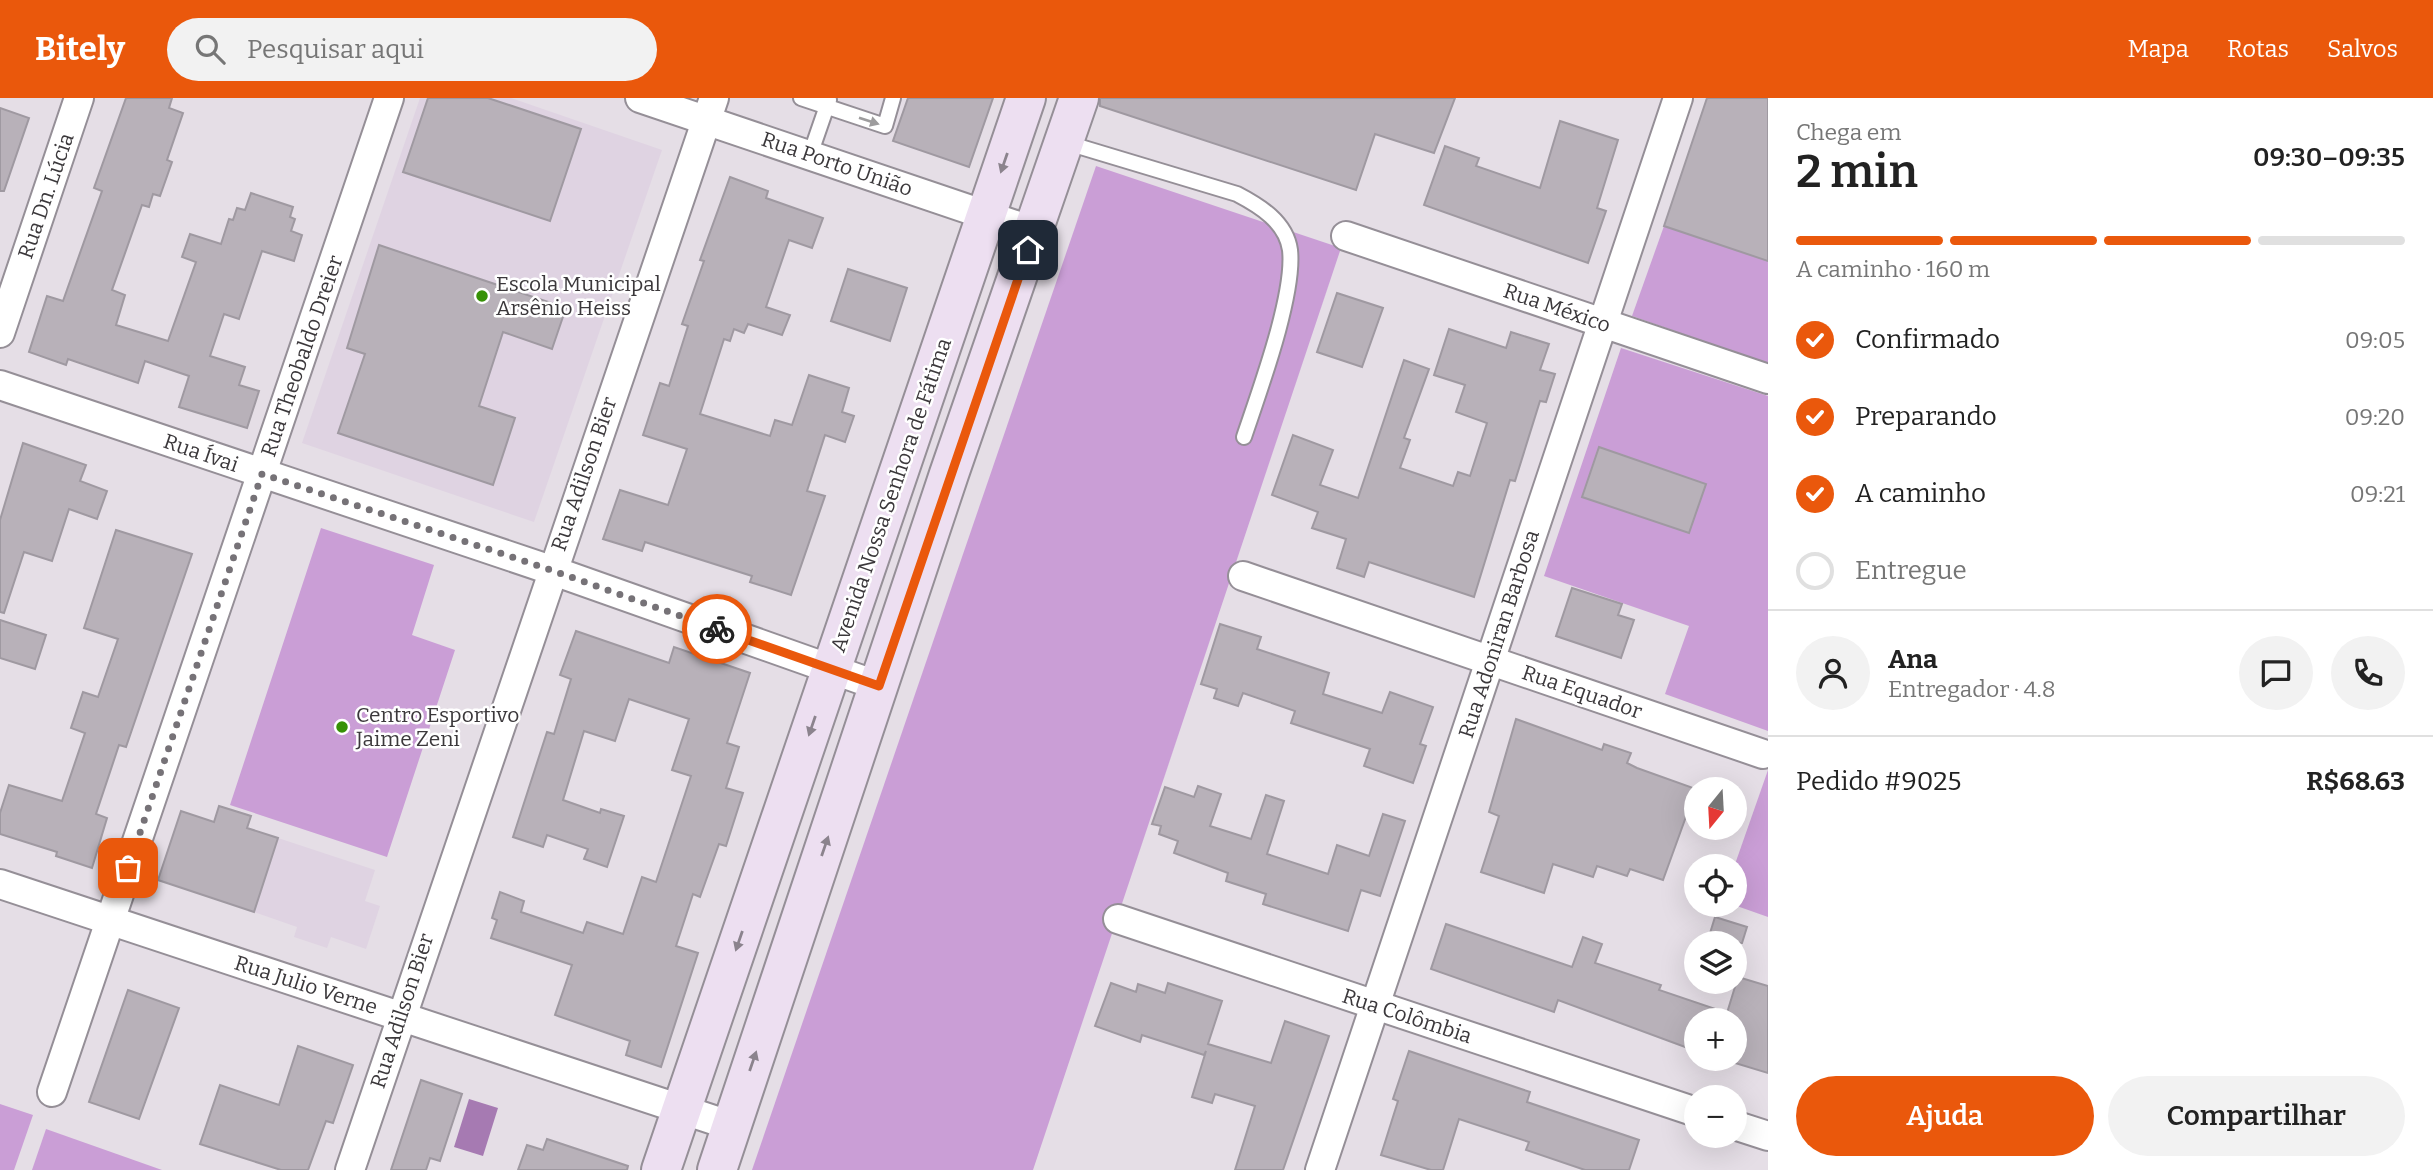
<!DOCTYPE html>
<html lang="pt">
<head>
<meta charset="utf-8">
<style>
	:root { --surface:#fff; --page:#f2f2f2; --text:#222; --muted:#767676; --line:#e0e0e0; --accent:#ea580c }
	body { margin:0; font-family:Bitter,serif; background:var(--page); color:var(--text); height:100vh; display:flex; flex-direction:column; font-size:26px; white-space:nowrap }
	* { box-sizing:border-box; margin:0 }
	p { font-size:23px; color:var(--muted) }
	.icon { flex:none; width:38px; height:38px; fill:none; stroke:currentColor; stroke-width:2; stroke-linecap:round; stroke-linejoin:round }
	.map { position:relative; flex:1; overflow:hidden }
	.side { display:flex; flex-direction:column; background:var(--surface); width:665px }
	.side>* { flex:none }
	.needle { width:46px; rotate:198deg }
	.buttons { position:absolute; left:1684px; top:679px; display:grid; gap:14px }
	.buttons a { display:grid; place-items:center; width:63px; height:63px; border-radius:50%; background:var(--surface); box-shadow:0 7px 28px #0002; font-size:35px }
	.pin { position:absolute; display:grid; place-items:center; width:60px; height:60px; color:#fff; margin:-30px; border-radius:14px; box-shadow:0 4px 10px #0006 }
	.courier { position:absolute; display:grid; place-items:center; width:70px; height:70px; margin:-35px; border:5px solid #ea580c; border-radius:50%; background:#fff; color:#222; box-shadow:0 2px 9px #0007 }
	.summary em { font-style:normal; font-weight:600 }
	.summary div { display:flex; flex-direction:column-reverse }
	.summary { display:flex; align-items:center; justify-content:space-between; height:119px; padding:0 28px }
	h1 { font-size:46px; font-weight:600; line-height:52px }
	.bar { display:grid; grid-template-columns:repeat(4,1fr); gap:10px 7px; align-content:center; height:84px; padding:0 28px }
	.bar i { height:9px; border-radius:5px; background:var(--line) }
	.bar .selected { background:var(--accent) }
	.bar p { grid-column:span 4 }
	.line { display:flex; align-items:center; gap:18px; padding:0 28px; border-top:2px solid var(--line) }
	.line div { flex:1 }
	.round { display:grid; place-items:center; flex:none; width:74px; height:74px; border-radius:37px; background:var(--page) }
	ol { padding:0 28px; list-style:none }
	li { display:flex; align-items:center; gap:21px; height:77px }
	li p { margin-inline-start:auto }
	li .icon { padding:7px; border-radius:50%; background:var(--accent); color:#fff; stroke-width:4 }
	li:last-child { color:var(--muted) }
	li i { width:38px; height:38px; border:4px solid var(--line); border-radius:50% }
	.button { display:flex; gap:14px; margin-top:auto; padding:14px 28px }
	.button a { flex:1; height:80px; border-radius:42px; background:var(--accent); color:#fff; font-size:28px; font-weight:600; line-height:80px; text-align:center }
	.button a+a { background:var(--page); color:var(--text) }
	header { display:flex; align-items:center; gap:42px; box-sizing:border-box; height:98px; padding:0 35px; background:var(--accent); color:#fff }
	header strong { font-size:33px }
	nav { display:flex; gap:38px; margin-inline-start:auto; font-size:24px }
	.search { width:490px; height:63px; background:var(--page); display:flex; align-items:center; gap:18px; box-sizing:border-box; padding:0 24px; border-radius:38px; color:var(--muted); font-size:26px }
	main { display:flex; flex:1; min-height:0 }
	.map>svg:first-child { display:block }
	.built { fill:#dfd3e2 }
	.green { fill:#ca9ed6 }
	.water { fill:#a67ab2 }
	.building { fill:#b8b1b9; stroke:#9f99a1; stroke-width:2 }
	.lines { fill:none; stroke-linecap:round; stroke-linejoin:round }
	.lane-casing { stroke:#958f97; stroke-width:18 }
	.street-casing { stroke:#958f97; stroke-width:32 }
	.secondary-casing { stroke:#958f97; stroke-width:42 }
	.lane { stroke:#fff; stroke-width:14 }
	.street { stroke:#fff; stroke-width:28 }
	.secondary { stroke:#eddff1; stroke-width:38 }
	.oneway { fill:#9d9c9d }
	.oneway2 { fill:#8b838d }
	.done { stroke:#767277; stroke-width:7; stroke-dasharray:0 12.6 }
	.route { stroke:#ea580c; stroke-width:9 }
	.poi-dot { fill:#369106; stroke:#fff; stroke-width:2.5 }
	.labels { text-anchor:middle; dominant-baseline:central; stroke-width:5; stroke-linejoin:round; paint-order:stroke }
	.street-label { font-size:21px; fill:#3b383b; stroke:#fff }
	.poi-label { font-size:21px; fill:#3b383b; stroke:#fff; text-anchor:start }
</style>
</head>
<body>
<header>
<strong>Bitely</strong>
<div class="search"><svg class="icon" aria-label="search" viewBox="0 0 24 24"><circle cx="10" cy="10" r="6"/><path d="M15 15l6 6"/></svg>Pesquisar aqui</div>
<nav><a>Mapa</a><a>Rotas</a><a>Salvos</a></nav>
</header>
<main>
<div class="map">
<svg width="1768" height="1072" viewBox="0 0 1768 1072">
	<rect width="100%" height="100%" fill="#e5dee6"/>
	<g class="built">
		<polygon points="420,0 511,0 662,52 534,424 302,345"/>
		<polygon points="278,740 375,772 365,803 380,808 366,851 331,839 327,850 294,839 297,829 254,814"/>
	</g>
	<g class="green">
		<polygon points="1096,68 1341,150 1033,1072 752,1072"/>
		<polygon points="1664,128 1768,163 1768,266 1632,218"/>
		<polygon points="1621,250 1768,298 1768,633 1665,596 1689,528 1544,478"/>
		<polygon points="321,430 434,467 412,537 455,552 387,759 230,707"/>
		<polygon points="1768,672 1768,819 1734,807 1734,769"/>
		<polygon points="0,1006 33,1017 14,1072 0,1072"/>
		<polygon points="46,1031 162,1072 32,1072"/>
	</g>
	<polygon class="water" points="469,1001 498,1010 483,1058 454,1049"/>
	<g class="building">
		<polygon points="126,0 172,0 169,10 183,15 167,62 172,64 160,98 153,96 149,109 142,107 112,192 125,197 116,227 168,243 196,164 182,159 190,136 221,146 229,121 233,122 237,110 245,112 251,95 293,109 290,119 295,121 291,133 302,137 294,163 262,153 239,221 224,216 210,258 245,269 239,287 259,293 247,330 179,309 189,278 145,263 138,285 68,261 66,267 29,254 47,198 63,203 102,93 94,90"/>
		<polygon points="428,0 488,0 581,31 550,123 403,74"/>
		<polygon points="908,0 993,0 969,69 893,43"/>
		<polygon points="1100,0 1455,0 1434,55 1375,36 1356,92 1100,8"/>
		<polygon points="1707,0 1768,0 1768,163 1664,128"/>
		<polygon points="0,10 29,20 4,93 0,93"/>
		<polygon points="1560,23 1618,42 1597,110 1606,113 1588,165 1424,107 1445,48 1479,60 1476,68 1540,90"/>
		<polygon points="730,79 768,93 766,100 823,120 812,150 789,142 766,209 790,217 782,237 748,226 744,235 734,231 730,243 724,241 700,316 770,338 775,322 792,327 809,277 849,290 842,314 854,318 845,344 825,337 807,393 825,398 791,497 750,484 752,478 645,444 642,453 603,441 620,392 668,407 687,351 643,337 660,285 669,288 688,228 682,226 704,163 700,162"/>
		<polygon points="379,147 566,210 552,251 503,234 479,308 515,320 493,387 338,335 365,256 347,250"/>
		<polygon points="848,171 907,190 890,243 831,223"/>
		<polygon points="1337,195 1383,210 1362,269 1317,254"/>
		<polygon points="1449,231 1506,250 1511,234 1549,246 1540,272 1555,276 1546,304 1540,303 1515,383 1510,382 1474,499 1369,464 1364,479 1337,470 1346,441 1312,430 1318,414 1272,397 1293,337 1333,352 1320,387 1358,400 1404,262 1429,271 1404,340 1410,342 1400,370 1453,388 1458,374 1470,378 1487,325 1456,314 1465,287 1434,277"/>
		<polygon points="23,345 86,367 80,383 107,393 97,421 69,411 52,463 24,454 4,515 0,514 0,422"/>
		<polygon points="1599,349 1706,386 1689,435 1582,399"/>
		<polygon points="116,432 192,456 126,649 119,647 96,716 107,720 92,770 56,758 57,754 0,736 0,715 9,687 62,703 85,635 71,630 83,594 98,599 118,541 84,530"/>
		<polygon points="1572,490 1622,506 1618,517 1634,522 1621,560 1556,538"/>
		<polygon points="0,522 46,537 35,571 0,560"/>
		<polygon points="1220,526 1261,539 1257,551 1329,575 1323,596 1382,615 1390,594 1433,609 1420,646 1426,648 1413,685 1364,668 1370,651 1291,625 1295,613 1243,595 1238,608 1214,600 1217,591 1201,586"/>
		<polygon points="576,533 669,565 674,549 750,575 727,645 739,649 726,690 743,695 726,748 719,746 700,799 693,796 676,848 698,855 661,969 626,957 630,943 555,917 572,867 491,840 497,822 492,820 500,794 524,803 521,814 583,835 587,824 623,836 642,779 656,784 691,678 672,672 689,621 629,601 615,643 584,633 563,702 600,715 601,711 624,718 607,769 584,761 588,751 547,737 543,749 513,739 547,634 554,636 571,581 560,577"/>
		<polygon points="1516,621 1602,652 1604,646 1631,655 1627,665 1637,670 1696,691 1663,782 1630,771 1627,778 1597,768 1593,779 1553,766 1544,795 1481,774 1499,718 1489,714"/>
		<polygon points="1198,688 1221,696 1210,728 1251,741 1266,697 1284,703 1267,756 1328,776 1337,747 1369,758 1383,716 1405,723 1380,798 1361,792 1348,833 1263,806 1266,796 1226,783 1228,775 1174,755 1178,743 1159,736 1161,728 1152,726 1165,689 1194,699"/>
		<polygon points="219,708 251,718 247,730 278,740 254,814 158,782 181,713 214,724"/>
		<polygon points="1715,819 1747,829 1742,845 1707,845"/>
		<polygon points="1446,826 1572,869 1583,839 1602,846 1595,865 1661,887 1659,892 1727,915 1738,879 1768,888 1768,975 1722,961 1734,961 1734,922 1696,922 1696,953 1558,902 1554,914 1431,871"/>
		<polygon points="1111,885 1136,894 1138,886 1165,895 1168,885 1222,903 1208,946 1271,965 1285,923 1329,938 1283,1072 1235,1072 1255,1008 1215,996 1212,1005 1192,999 1206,953 1204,957 1142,937 1140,944 1095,928"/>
		<polygon points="128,892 179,910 139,1021 89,1004"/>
		<polygon points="298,948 353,967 333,1025 326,1023 308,1072 281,1072 200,1046 220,987 279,1007"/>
		<polygon points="1409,953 1530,994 1527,1004 1639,1042 1629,1072 1585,1072 1526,1052 1529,1044 1459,1021 1443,1072 1431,1072 1381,1057 1398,1003 1393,1001"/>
		<polygon points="421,982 462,996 440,1063 430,1060 426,1072 391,1072"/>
		<polygon points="547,1041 628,1068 627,1072 518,1072 527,1047 543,1052"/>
	</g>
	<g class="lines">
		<g class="lane-casing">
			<g id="lane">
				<polyline points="801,0 885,28 893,0"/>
				<path d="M 1064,44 L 1237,96 C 1260,108 1286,124 1290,152 C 1295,197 1259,294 1244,339"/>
				<polyline points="810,57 829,2"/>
			</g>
		</g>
		<g class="street-casing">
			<g id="street">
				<polyline points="640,0 1033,133"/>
				<polyline points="1346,138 1768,281"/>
				<polyline points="0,235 79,0"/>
				<polyline points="0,287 551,472 879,588"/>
				<polyline points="1243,478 1763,656"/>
				<polyline points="0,786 732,1028"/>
				<polyline points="1118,821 1696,1014"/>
				<polyline points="52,994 389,0"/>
				<polyline points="1734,1027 1768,1038"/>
				<polyline points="350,1072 714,0"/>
				<polyline points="1320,1072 1678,0"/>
			</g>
		</g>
		<g class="secondary-casing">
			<g id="secondary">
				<polyline points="661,1072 1026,0"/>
				<polyline points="717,1072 949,376 1079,0"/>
			</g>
		</g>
		<use href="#lane" class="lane"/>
		<use href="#street" class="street"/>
		<use href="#secondary" class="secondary"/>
	</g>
	<defs><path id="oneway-solid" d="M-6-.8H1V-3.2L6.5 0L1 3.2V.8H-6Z" transform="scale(1.75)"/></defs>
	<use class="oneway" href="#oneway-solid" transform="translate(869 23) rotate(18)"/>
	<g class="oneway2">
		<use href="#oneway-solid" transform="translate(1004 65) rotate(109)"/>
		<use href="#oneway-solid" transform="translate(812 628) rotate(109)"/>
		<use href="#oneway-solid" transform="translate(825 748) rotate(-71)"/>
		<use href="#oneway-solid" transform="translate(739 843) rotate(109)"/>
		<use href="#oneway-solid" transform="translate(753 963) rotate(-71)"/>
	</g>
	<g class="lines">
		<polyline class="done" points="128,770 262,376 551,472 717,531"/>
		<polyline class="route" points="717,531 879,588 1028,152"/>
	</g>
	<g class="poi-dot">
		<circle cx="482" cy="198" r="7"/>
		<circle cx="342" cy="629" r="7"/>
	</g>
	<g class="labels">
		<g class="street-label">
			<text transform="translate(837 66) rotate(19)">Rua Porto União</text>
			<text transform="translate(46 98) rotate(-71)">Rua Dn. Lúcia</text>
			<text transform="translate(1557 210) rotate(19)">Rua México</text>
			<text transform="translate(302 258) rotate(-71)">Rua Theobaldo Dreier</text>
			<text transform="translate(201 355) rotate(19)">Rua Ívai</text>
			<text transform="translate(584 376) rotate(-71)">Rua Adilson Bier</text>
			<text transform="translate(891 397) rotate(-71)">Avenida Nossa Senhora de Fátima</text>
			<text transform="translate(1499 536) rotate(-72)">Rua Adoniran Barbosa</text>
			<text transform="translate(1582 594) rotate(19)">Rua Equador</text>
			<text transform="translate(306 887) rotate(18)">Rua Julio Verne</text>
			<text transform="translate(402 913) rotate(-72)">Rua Adilson Bier</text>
			<text transform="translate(1407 918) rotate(18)">Rua Colômbia</text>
		</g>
		<g class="poi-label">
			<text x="496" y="186">Escola Municipal<tspan x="496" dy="24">Arsênio Heiss</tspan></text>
			<text x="356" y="617">Centro Esportivo<tspan x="356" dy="24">Jaime Zeni</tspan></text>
		</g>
	</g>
</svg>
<div class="buttons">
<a><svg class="needle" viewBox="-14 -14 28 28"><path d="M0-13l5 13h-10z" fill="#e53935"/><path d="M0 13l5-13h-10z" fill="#767676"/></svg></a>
<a><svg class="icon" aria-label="locate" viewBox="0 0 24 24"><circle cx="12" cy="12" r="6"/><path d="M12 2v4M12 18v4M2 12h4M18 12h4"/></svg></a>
<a><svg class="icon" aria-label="layers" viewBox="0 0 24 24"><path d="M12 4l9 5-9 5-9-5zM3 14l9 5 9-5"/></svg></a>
<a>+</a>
<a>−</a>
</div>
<div class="pin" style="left:128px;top:770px;background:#ea580c"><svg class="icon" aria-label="bag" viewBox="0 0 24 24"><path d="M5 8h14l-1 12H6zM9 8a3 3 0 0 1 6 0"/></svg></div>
<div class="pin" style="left:1028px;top:152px;background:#1f2937"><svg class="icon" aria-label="home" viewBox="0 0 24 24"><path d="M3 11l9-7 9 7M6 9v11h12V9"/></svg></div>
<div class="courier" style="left:717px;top:531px"><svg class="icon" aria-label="bike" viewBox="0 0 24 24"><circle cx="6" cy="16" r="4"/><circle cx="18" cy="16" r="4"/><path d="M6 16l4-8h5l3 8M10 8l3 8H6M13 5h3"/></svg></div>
</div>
<section class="side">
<div class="summary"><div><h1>2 min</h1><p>Chega em</p></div><em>09:30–09:35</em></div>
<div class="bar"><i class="selected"></i><i class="selected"></i><i class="selected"></i><i></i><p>A caminho · 160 m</p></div>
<ol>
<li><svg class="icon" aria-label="check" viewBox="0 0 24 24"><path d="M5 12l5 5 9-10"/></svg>Confirmado<p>09:05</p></li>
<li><svg class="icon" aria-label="check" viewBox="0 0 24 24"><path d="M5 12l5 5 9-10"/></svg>Preparando<p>09:20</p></li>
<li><svg class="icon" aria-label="check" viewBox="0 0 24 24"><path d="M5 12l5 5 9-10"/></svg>A caminho<p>09:21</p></li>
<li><i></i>Entregue</li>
</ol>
<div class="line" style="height:126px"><a class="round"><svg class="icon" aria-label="person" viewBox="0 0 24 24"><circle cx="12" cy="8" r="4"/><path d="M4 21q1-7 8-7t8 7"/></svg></a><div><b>Ana</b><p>Entregador · 4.8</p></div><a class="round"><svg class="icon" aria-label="chat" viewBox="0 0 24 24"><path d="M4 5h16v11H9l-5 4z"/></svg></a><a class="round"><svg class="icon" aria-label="phone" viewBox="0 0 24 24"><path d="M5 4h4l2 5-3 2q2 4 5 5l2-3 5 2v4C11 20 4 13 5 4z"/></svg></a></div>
<div class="line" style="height:91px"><div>Pedido #9025</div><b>R$68.63</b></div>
<div class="button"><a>Ajuda</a><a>Compartilhar</a></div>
</section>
</main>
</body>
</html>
